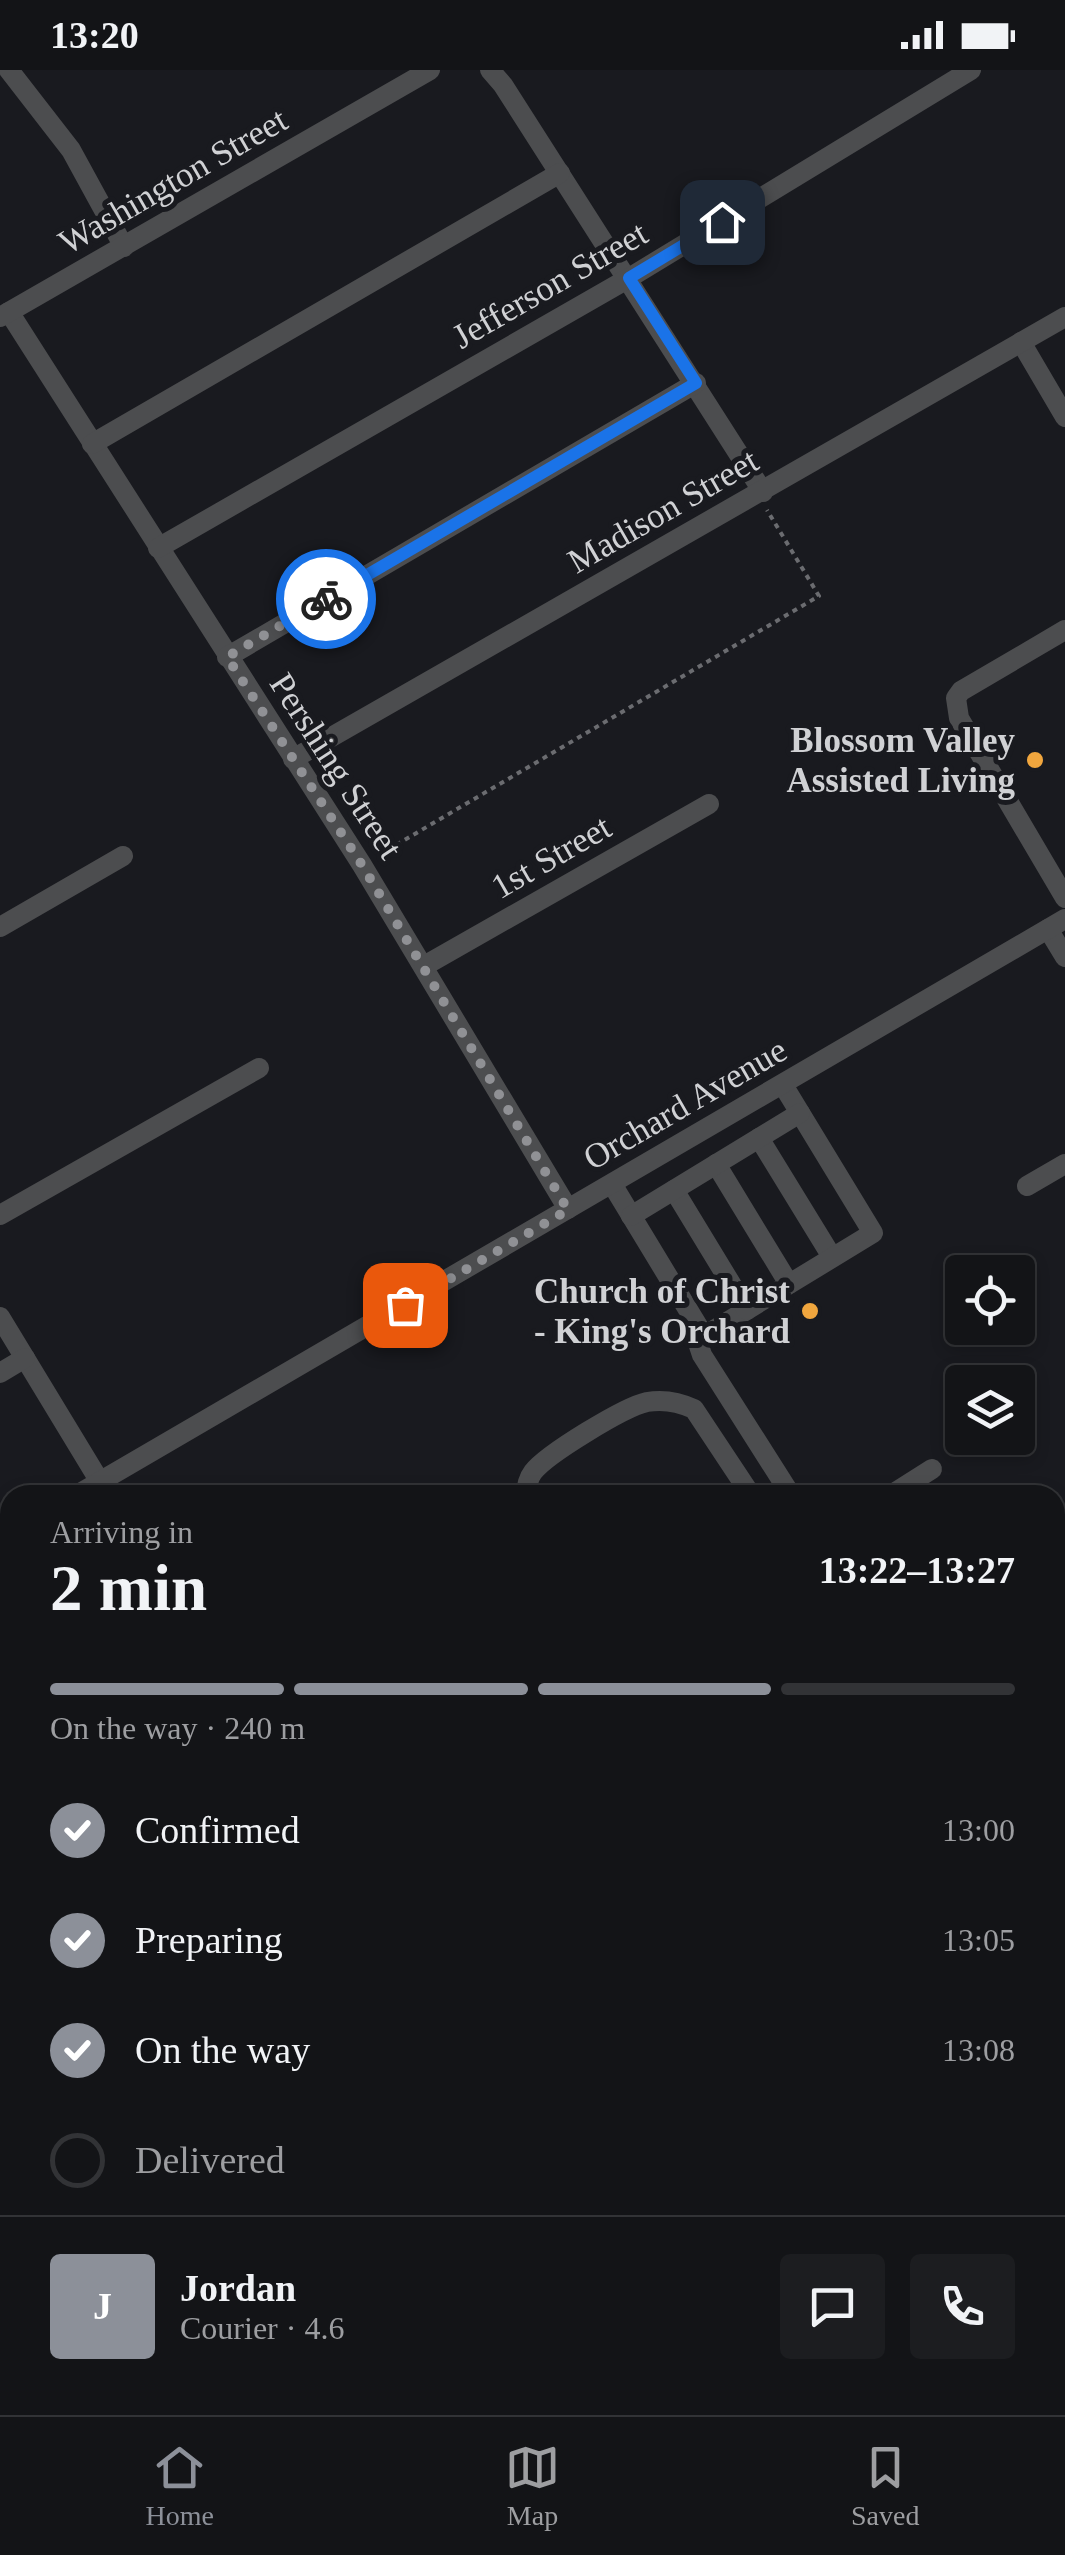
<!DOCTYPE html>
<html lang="en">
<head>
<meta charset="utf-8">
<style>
	:root { --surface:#131417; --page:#1c1d20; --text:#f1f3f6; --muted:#9d9ea1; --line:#323336; --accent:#8c9099 }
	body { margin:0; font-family:Georgia,serif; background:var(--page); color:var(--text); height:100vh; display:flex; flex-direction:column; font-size:38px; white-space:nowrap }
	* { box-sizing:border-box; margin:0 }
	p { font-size:32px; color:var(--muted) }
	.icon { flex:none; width:55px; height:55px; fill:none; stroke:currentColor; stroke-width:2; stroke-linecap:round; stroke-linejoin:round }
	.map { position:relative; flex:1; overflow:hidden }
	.panel { position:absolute; left:0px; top:1415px; width:1065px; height:930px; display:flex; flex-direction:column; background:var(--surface); border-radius:30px 30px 0 0; box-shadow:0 5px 15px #0003,0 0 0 2px var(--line) }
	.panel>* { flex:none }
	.controls { position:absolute; left:945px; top:1185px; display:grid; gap:20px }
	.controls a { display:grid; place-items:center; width:90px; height:90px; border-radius:10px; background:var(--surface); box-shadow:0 5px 15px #0003,0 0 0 2px var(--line); font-size:50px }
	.pin { position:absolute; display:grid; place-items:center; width:85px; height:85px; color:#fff; margin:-42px; border-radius:20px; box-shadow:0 5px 15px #0006 }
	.courier { position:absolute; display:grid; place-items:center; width:100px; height:100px; margin:-50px; border:8px solid #1a73e8; border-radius:50%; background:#fff; color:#222; box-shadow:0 2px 12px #0007 }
	.headline em { font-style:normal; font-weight:800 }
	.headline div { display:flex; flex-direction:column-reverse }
	.headline { display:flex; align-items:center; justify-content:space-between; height:170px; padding:0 50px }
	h1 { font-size:65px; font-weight:800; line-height:75px }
	.bar { display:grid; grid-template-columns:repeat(4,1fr); gap:15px 10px; align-content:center; height:120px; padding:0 50px }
	.bar i { height:12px; border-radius:8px; background:var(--line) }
	.bar .on { background:var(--accent) }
	.bar p { grid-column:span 4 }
	.line { display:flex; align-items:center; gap:25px; padding:0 50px; border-top:2px solid var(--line) }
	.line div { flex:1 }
	.round { display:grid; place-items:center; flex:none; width:105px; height:105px; border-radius:10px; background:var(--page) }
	ol { padding:0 50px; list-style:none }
	li { display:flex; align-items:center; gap:30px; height:110px }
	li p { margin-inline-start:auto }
	li .icon { padding:10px; border-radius:50%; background:var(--accent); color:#fff; stroke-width:4 }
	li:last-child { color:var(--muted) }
	li i { width:55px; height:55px; border:5px solid var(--line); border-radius:50% }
	.status { display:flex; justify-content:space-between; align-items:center; height:70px; padding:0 50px; background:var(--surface); direction:ltr }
	.status svg { height:28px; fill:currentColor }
	.dock { display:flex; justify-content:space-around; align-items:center; height:140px; border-top:2px solid var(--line); background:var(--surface); font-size:28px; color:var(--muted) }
	.dock a { display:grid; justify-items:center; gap:5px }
	.dock .on { color:var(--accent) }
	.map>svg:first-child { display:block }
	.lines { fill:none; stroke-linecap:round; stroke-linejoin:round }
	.path { stroke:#6b6c70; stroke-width:4; stroke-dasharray:5 5; stroke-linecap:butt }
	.minor { stroke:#4c4d4f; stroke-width:20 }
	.major { stroke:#7e7f84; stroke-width:25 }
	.done { stroke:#909195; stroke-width:10; stroke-dasharray:0 18 }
	.route { stroke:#1a73e8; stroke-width:12 }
	.poi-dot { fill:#f0a63e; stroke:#191a1f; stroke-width:4 }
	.labels { text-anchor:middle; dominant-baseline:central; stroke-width:10; stroke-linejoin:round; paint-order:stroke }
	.street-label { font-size:35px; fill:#d0d1d4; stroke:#191a1f }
	.poi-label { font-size:35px; font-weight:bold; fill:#d0d1d4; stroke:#191a1f; text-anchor:end }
</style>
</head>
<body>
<div class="status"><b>13:20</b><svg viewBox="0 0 49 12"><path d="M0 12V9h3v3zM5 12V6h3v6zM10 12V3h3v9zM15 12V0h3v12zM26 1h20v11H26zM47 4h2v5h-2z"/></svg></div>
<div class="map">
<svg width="1065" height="2345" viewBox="0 0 1065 2345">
	<rect width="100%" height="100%" fill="#191a1f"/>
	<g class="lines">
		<polyline class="path" points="379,785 819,526 767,440"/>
		<g class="minor">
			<polyline points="9,0 71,80 124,177"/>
			<polyline points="490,0 503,15 763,422"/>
			<polyline points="9,242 362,795 568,1139"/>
			<polyline points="0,247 430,0"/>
			<polyline points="1021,272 1065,347"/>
			<polyline points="92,374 560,103"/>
			<polyline points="158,478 629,208 971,0"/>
			<polyline points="1065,560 961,621 956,628 959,648 1065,828"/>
			<polyline points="227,587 696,313"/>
			<polyline points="293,689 1065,247"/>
			<polyline points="0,857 123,786"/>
			<polyline points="1048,859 1065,887"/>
			<polyline points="424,896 709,734"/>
			<polyline points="759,1068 832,1187"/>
			<polyline points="716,1094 789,1214"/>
			<polyline points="612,1114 704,1266 873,1163 783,1015"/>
			<polyline points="1027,1116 1065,1094"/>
			<polyline points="674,1120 747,1240"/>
			<polyline points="0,1145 259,998"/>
			<polyline points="631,1146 800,1043"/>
			<polyline points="0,1247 108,1425"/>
			<polyline points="704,1266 699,1276 702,1285 791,1425"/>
			<polyline points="0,1303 25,1288"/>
			<polyline points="77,1425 1065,849"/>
			<path d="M 526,1425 C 527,1417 527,1410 533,1402 C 547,1384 624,1337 647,1332 C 664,1329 679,1332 694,1339 L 751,1425"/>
			<polyline points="891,1425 932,1399"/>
			<polyline points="0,1470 10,1464"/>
			<polyline points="1055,1498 1065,1492"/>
			<polyline points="1055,1542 1065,1558"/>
			<polyline points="1055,1588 1065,1582"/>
			<polyline points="1055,1643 1065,1637"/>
			<polyline points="0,1787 10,1781"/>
			<polyline points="1055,1847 1065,1863"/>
			<polyline points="0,2287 10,2302"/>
			<polyline points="31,2335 37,2345"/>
			<polyline points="383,2335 390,2345"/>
			<polyline points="731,2335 734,2338 739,2335"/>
		</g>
		<g class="major">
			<polyline points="1055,2095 1065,2089"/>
			<polyline points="634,2345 651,2335"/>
		</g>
	</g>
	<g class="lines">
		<polyline class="done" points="326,529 227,587 362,795 568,1140 405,1235"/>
		<polyline class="route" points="326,529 696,313 629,208 722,152"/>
	</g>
	<g class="poi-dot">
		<circle cx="1035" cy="690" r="10"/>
		<circle cx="810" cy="1241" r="10"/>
	</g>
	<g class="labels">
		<g class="street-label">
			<text transform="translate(173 111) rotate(-30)">Washington Street</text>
			<text transform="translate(550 215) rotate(-30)">Jefferson Street</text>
			<text transform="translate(663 441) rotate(-30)">Madison Street</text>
			<text transform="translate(336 696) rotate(57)">Pershing Street</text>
			<text transform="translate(551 787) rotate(-30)">1st Street</text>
			<text transform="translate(685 1034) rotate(-30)">Orchard Avenue</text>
		</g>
		<g class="poi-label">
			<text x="1015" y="670">Blossom Valley<tspan x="1015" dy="40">Assisted Living</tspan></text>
			<text x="790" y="1221">Church of Christ<tspan x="790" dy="40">- King's Orchard</tspan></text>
		</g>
	</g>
</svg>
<div class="controls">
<a><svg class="icon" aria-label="locate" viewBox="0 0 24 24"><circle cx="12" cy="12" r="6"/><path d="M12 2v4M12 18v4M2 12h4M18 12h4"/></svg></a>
<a><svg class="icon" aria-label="layers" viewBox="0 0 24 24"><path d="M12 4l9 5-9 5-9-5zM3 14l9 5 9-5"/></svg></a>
</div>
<div class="pin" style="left:405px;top:1235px;background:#ea580c"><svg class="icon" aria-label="bag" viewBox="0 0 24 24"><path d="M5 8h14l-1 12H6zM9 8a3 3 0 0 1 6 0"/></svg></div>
<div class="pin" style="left:722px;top:152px;background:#1f2937"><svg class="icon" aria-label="home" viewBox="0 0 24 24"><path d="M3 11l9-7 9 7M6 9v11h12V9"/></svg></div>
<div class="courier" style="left:326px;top:529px"><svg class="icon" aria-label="bike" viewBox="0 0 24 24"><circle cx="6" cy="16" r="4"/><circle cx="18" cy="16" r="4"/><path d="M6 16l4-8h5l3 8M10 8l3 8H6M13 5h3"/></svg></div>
<section class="panel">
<div class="headline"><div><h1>2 min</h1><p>Arriving in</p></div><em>13:22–13:27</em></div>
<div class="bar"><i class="on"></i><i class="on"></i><i class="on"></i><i></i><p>On the way · 240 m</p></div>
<ol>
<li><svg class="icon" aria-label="check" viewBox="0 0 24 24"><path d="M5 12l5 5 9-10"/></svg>Confirmed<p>13:00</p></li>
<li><svg class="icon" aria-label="check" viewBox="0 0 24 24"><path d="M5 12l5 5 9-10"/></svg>Preparing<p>13:05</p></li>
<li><svg class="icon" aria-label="check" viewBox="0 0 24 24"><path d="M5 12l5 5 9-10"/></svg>On the way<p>13:08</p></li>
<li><i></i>Delivered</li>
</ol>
<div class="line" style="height:180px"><b class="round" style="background:var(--accent);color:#fff">J</b><div><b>Jordan</b><p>Courier · 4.6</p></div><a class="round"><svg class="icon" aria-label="chat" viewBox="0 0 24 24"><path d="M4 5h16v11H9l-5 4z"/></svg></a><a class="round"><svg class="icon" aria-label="phone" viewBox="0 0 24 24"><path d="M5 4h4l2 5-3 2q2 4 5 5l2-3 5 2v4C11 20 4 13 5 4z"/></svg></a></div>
</section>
</div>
<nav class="dock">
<a class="on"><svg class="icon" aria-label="home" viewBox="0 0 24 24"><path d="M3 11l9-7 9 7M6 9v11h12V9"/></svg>Home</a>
<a><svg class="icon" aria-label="map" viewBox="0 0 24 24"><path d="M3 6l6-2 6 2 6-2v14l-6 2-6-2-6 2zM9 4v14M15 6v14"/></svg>Map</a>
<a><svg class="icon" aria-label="saved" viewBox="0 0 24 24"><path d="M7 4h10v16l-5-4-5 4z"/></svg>Saved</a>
</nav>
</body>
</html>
